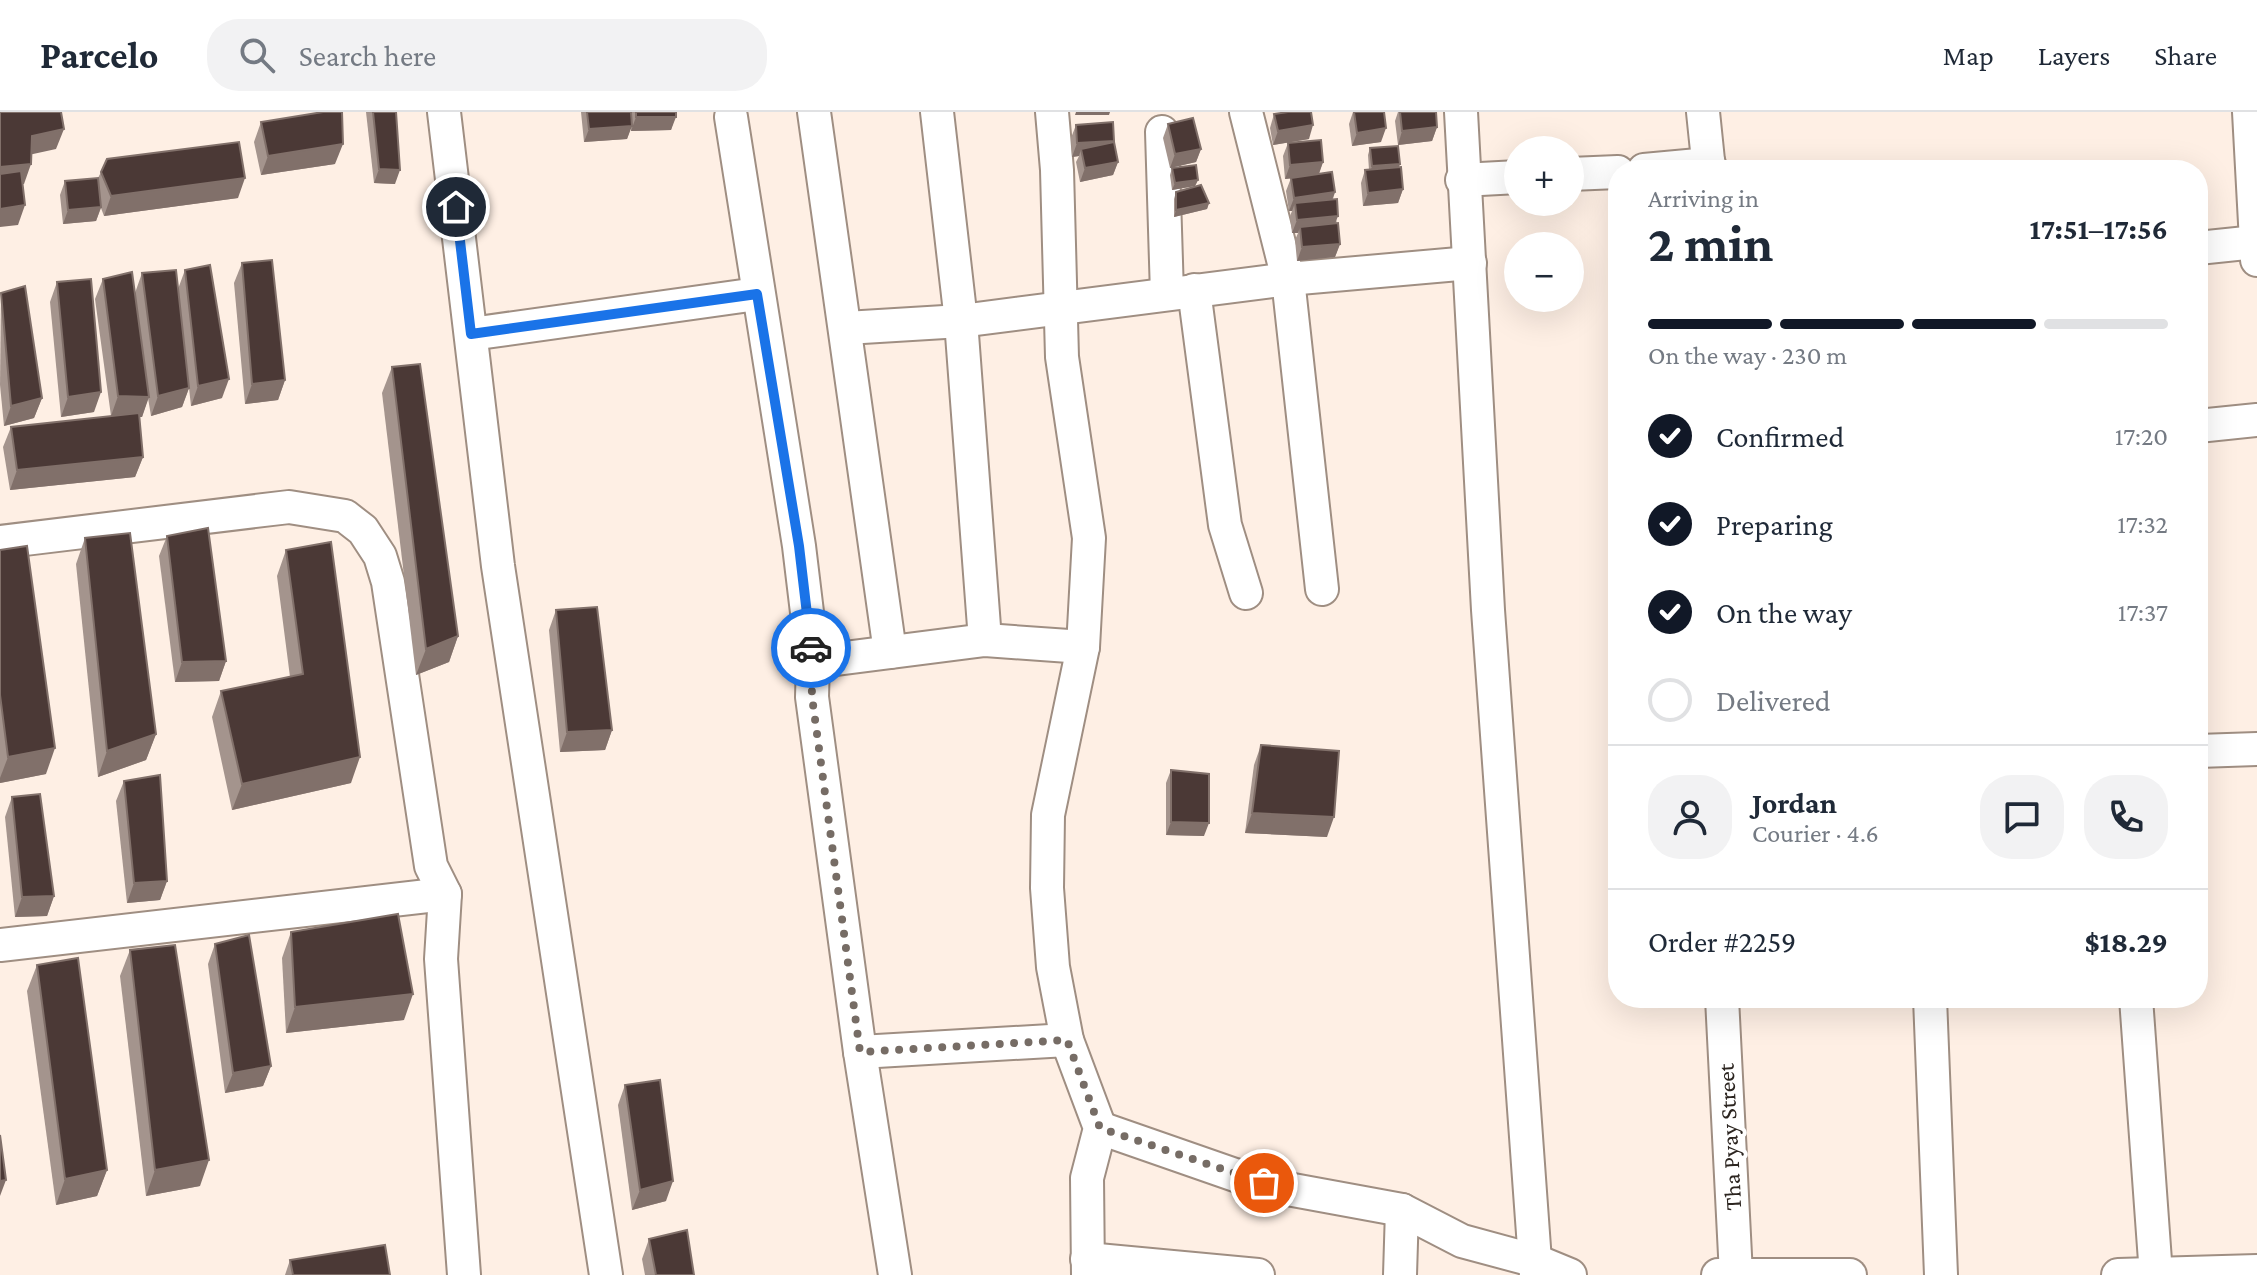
<!DOCTYPE html>
<html lang="en">
<head>
<meta charset="utf-8">
<style>
	:root { --surface:#fff; --page:#f2f2f3; --text:#1f2937; --muted:#747a83; --line:#e0e1e3; --accent:#111827 }
	body { margin:0; font-family:"Crimson Pro",serif; background:var(--page); color:var(--text); height:100vh; display:flex; flex-direction:column; font-size:30px; white-space:nowrap }
	* { box-sizing:border-box; margin:0 }
	p { font-size:26px; color:var(--muted) }
	.icon { flex:none; width:44px; height:44px; fill:none; stroke:currentColor; stroke-width:2; stroke-linecap:round; stroke-linejoin:round }
	.map { position:relative; flex:1; overflow:hidden }
	.panel { position:absolute; left:1608px; top:48px; width:600px; height:848px; display:flex; flex-direction:column; background:var(--surface); border-radius:32px; box-shadow:0 8px 32px #0002 }
	.panel>* { flex:none }
	.controls { position:absolute; left:1504px; top:24px; display:grid; gap:16px }
	.controls a { display:grid; place-items:center; width:80px; height:80px; border-radius:50%; background:var(--surface); box-shadow:0 8px 32px #0002; font-size:40px }
	.pin { position:absolute; display:grid; place-items:center; width:68px; height:68px; color:#fff; margin:-34px; border:4px solid #fff; border-radius:50%; box-shadow:0 2px 8px #0007 }
	.courier { position:absolute; display:grid; place-items:center; width:80px; height:80px; margin:-40px; border:6px solid #1a73e8; border-radius:50%; background:#fff; color:#222; box-shadow:0 2px 10px #0007 }
	.head em { font-style:normal; font-weight:700 }
	.head div { display:flex; flex-direction:column-reverse }
	.head { display:flex; align-items:center; justify-content:space-between; height:136px; padding:0 40px }
	h1 { font-size:52px; font-weight:700; line-height:60px }
	.bar { display:grid; grid-template-columns:repeat(4,1fr); gap:12px 8px; align-content:center; height:96px; padding:0 40px }
	.bar i { height:10px; border-radius:6px; background:var(--line) }
	.bar .selected { background:var(--accent) }
	.bar p { grid-column:span 4 }
	.line { display:flex; align-items:center; gap:20px; padding:0 40px; border-top:2px solid var(--line) }
	.line div { flex:1 }
	.round { display:grid; place-items:center; flex:none; width:84px; height:84px; border-radius:32px; background:var(--page) }
	ol { padding:0 40px; list-style:none }
	li { display:flex; align-items:center; gap:24px; height:88px }
	li p { margin-inline-start:auto }
	li .icon { padding:8px; border-radius:50%; background:var(--accent); color:#fff; stroke-width:4 }
	li:last-child { color:var(--muted) }
	li i { width:44px; height:44px; border:4px solid var(--line); border-radius:50% }
	header { display:flex; align-items:center; gap:48px; box-sizing:border-box; height:112px; padding:0 40px; background:var(--surface); border-bottom:2px solid var(--line) }
	header strong { font-size:38px }
	nav { display:flex; gap:44px; margin-inline-start:auto; font-size:28px }
	.search { width:560px; height:72px; background:var(--page); display:flex; align-items:center; gap:20px; box-sizing:border-box; padding:0 28px; border-radius:32px; color:var(--muted); font-size:30px }
	.map>svg:first-child { display:block }
	.lines { fill:none; stroke-linecap:round; stroke-linejoin:round }
	.minor-casing { stroke:#9f8e82; stroke-width:36 }
	.minor { stroke:#fff; stroke-width:32 }
	.wall { fill:#a4948d }
	.shaded-wall { fill:#81706a }
	.building { fill:#4b3936; stroke:#81706a; stroke-width:2 }
	.done { stroke:#766c65; stroke-width:8; stroke-dasharray:0 14.4 }
	.route { stroke:#1a73e8; stroke-width:10 }
	.labels { text-anchor:middle; dominant-baseline:central; stroke-width:8; stroke-linejoin:round; paint-order:stroke }
	.street-label { font-size:24px; fill:#2c2520; stroke:#fff }
</style>
</head>
<body>
<header>
<strong>Parcelo</strong>
<div class="search"><svg class="icon" aria-label="search" viewBox="0 0 24 24"><circle cx="10" cy="10" r="6"/><path d="M15 15l6 6"/></svg>Search here</div>
<nav><a>Map</a><a>Layers</a><a>Share</a></nav>
</header>
<div class="map">
<svg width="2257" height="1163" viewBox="0 0 2257 1163">
	<rect width="100%" height="100%" fill="#feefe4"/>
	<g class="lines">
		<g class="minor-casing">
			<g id="minor">
				<polyline points="444,0 498,454 606,1163"/>
				<polyline points="814,0 890,540"/>
				<polyline points="937,0 961,209 985,528"/>
				<polyline points="1052,0 1057,58 1062,245 1089,426 1083,535 1048,703 1047,776 1053,855 1067,928 1100,1016 1087,1066 1088,1163"/>
				<polyline points="1246,0 1288,167 1322,477"/>
				<polyline points="1461,0 1488,498 1536,1163"/>
				<polyline points="1703,0 1709,58"/>
				<polyline points="2249,0 2257,148"/>
				<polyline points="731,5 799,434 813,550"/>
				<polyline points="1162,20 1167,182"/>
				<polyline points="1644,58 1709,52"/>
				<polyline points="1570,62 1618,60"/>
				<polyline points="1462,68 1518,65"/>
				<polyline points="2198,136 2256,130"/>
				<polyline points="1194,178 1225,413 1246,481"/>
				<polyline points="846,216 961,209 1288,167 1470,151"/>
				<polyline points="471,222 757,182"/>
				<polyline points="2198,314 2257,308"/>
				<polyline points="0,430 289,395 345,404 363,418 380,444 388,470 431,754 445,782 441,847 464,1163"/>
				<polyline points="2198,639 2257,637"/>
				<polyline points="0,833 445,782"/>
				<polyline points="1722,886 1736,1163"/>
				<polyline points="1930,886 1941,1163"/>
				<polyline points="2136,886 2156,1163"/>
				<polyline points="1067,928 860,940 812,585 813,550 985,528 1083,535"/>
				<polyline points="860,940 895,1163"/>
				<polyline points="1100,1016 1235,1063 1293,1078 1402,1098 1462,1129 1536,1149 1570,1163"/>
				<polyline points="1087,1147 1258,1163"/>
				<polyline points="1400,1163 1402,1098"/>
				<polyline points="1718,1163 1850,1163"/>
				<polyline points="2118,1163 2257,1159"/>
			</g>
		</g>
		<use href="#minor" class="minor"/>
	</g>
	<g class="wall">
		<polygon points="366,0 396,0 395,72 374,71"/>
		<polygon points="581,0 676,0 671,18 631,19 631,15 627,27 584,30"/>
		<polygon points="1353,0 1381,30 1352,34 1349,12"/>
		<polygon points="1398,0 1436,0 1437,15 1432,29 1398,33 1395,9"/>
		<polygon points="1274,2 1309,27 1273,33 1270,16"/>
		<polygon points="261,10 335,52 261,63 254,30"/>
		<polygon points="1168,12 1201,37 1196,50 1170,56 1163,26"/>
		<polygon points="1076,13 1114,30 1118,50 1113,63 1080,70 1076,50 1079,44 1072,45 1071,26"/>
		<polygon points="1288,31 1323,50 1319,62 1335,80 1333,87 1340,132 1335,145 1297,149 1295,128 1298,121 1292,121 1290,104 1292,99 1289,99 1286,79 1291,66 1285,67 1283,44"/>
		<polygon points="1370,36 1400,52 1399,55 1403,77 1398,91 1363,94 1361,71 1365,58 1369,58 1368,43"/>
		<polygon points="1172,56 1198,68 1195,74 1172,78 1170,63"/>
		<polygon points="101,60 238,86 104,104 101,96 96,109 63,112 60,83 65,69 98,66"/>
		<polygon points="1176,80 1209,91 1207,97 1174,105 1174,87"/>
		<polygon points="242,151 285,268 278,288 245,292 234,171"/>
		<polygon points="185,158 222,286 191,294 189,276 182,295 151,304 148,286 142,305 139,305 143,345 135,365 10,378 3,335 11,315 111,304 95,187 103,167 135,181 142,161 178,177"/>
		<polygon points="57,170 94,300 61,305 50,190"/>
		<polygon points="1,181 42,286 34,306 4,314 0,273"/>
		<polygon points="392,255 458,524 449,550 416,563 382,281"/>
		<polygon points="167,424 226,549 219,569 175,570 159,444"/>
		<polygon points="85,426 156,622 146,648 98,665 76,452"/>
		<polygon points="0,438 46,662 0,671"/>
		<polygon points="286,438 351,671 232,698 212,605 221,579 290,565 277,464"/>
		<polygon points="556,498 612,618 605,638 560,640 549,518"/>
		<polygon points="1261,633 1327,725 1245,721 1254,653"/>
		<polygon points="1171,658 1204,724 1166,723 1166,671"/>
		<polygon points="124,669 167,769 160,788 127,791 116,689"/>
		<polygon points="12,685 54,784 47,804 15,805 5,705"/>
		<polygon points="1618,783 1618,830 1612,830 1611,797 1616,784"/>
		<polygon points="291,820 404,908 286,921 282,846"/>
		<polygon points="215,832 271,954 263,974 225,981 208,852"/>
		<polygon points="130,838 200,1074 146,1084 120,864"/>
		<polygon points="37,853 107,1058 97,1084 56,1093 27,879"/>
		<polygon points="625,973 666,1089 632,1098 618,993"/>
		<polygon points="649,1127 694,1163 645,1163 642,1147"/>
		<polygon points="290,1148 390,1163 285,1163"/>
	</g>
	<g class="shaded-wall">
		<polygon points="1076,0 1110,0 1109,3 1075,3"/>
		<polygon points="636,5 676,5 671,18 631,19"/>
		<polygon points="1313,13 1309,27 1273,33 1278,19"/>
		<polygon points="632,14 627,27 584,30 589,17"/>
		<polygon points="1437,15 1432,29 1398,33 1402,19"/>
		<polygon points="1386,16 1381,30 1352,34 1357,21"/>
		<polygon points="64,17 56,37 24,44 32,24"/>
		<polygon points="1114,29 1109,42 1081,37 1079,44 1072,45 1077,31"/>
		<polygon points="343,32 335,52 261,63 268,44"/>
		<polygon points="1201,37 1196,50 1170,56 1175,42"/>
		<polygon points="1118,50 1113,63 1080,70 1085,56"/>
		<polygon points="1323,50 1318,64 1285,67 1290,53"/>
		<polygon points="31,52 24,72 0,74 0,55"/>
		<polygon points="1400,52 1397,59 1370,61 1372,54"/>
		<polygon points="379,57 400,58 395,72 374,71"/>
		<polygon points="245,66 238,86 104,104 111,84"/>
		<polygon points="1198,68 1195,74 1172,78 1175,71"/>
		<polygon points="1403,77 1398,91 1363,94 1368,81"/>
		<polygon points="1335,80 1330,93 1295,91 1292,99 1289,99 1294,86"/>
		<polygon points="1209,91 1207,97 1174,105 1176,98"/>
		<polygon points="25,93 18,113 0,115 0,97"/>
		<polygon points="101,95 96,109 63,112 68,98"/>
		<polygon points="1338,104 1333,117 1300,115 1298,121 1292,121 1297,108"/>
		<polygon points="1340,132 1335,145 1297,149 1302,135"/>
		<polygon points="229,267 222,286 191,294 198,274"/>
		<polygon points="285,268 278,288 245,292 252,272"/>
		<polygon points="189,276 182,295 151,304 158,284"/>
		<polygon points="101,280 94,300 61,305 68,285"/>
		<polygon points="118,284 149,285 142,305 111,304"/>
		<polygon points="42,286 34,306 4,314 11,294"/>
		<polygon points="143,345 135,365 10,378 17,358"/>
		<polygon points="458,524 449,550 416,563 426,537"/>
		<polygon points="226,549 219,569 175,570 182,550"/>
		<polygon points="612,618 605,638 560,640 567,620"/>
		<polygon points="156,622 146,648 98,665 107,639"/>
		<polygon points="55,636 46,662 0,671 0,666 8,645"/>
		<polygon points="360,645 351,671 232,698 242,672"/>
		<polygon points="1252,701 1334,705 1327,725 1245,721"/>
		<polygon points="1171,710 1209,711 1204,724 1166,723"/>
		<polygon points="167,769 160,788 127,791 134,771"/>
		<polygon points="54,784 47,804 15,805 22,785"/>
		<polygon points="1617,817 1618,830 1612,830"/>
		<polygon points="413,882 404,908 286,921 295,895"/>
		<polygon points="271,954 263,974 225,981 233,961"/>
		<polygon points="209,1048 200,1074 146,1084 155,1058"/>
		<polygon points="107,1058 97,1084 56,1093 65,1067"/>
		<polygon points="6,1068 0,1084 0,1069"/>
		<polygon points="673,1069 666,1089 632,1098 640,1078"/>
	</g>
	<g class="building">
		<polygon points="0,0 61,0 64,17 32,24 31,52 0,55"/>
		<polygon points="323,0 342,0 343,32 268,44 261,10"/>
		<polygon points="373,0 396,0 400,58 379,57"/>
		<polygon points="587,0 631,0 632,14 589,17"/>
		<rect x="636" y="0" width="40" height="5"/>
		<polygon points="1288,0 1311,0 1313,13 1278,19 1274,2"/>
		<polygon points="1354,0 1384,0 1386,16 1357,21"/>
		<polygon points="1400,0 1436,0 1437,15 1402,19"/>
		<polygon points="1193,6 1201,37 1175,42 1168,12"/>
		<polygon points="1113,10 1114,29 1077,31 1076,13"/>
		<polygon points="1321,28 1323,50 1290,53 1288,31"/>
		<polygon points="239,30 245,66 111,84 101,60 107,47"/>
		<polygon points="1114,30 1118,50 1085,56 1081,37"/>
		<polygon points="1398,34 1400,52 1372,54 1370,36"/>
		<polygon points="1196,53 1198,68 1175,71 1172,56"/>
		<polygon points="1401,55 1403,77 1368,81 1365,58"/>
		<polygon points="21,59 25,93 0,97 0,62"/>
		<polygon points="1332,60 1335,80 1294,86 1291,66"/>
		<polygon points="98,66 101,95 68,98 65,69"/>
		<polygon points="1201,73 1209,91 1176,98 1176,80"/>
		<polygon points="1337,87 1338,104 1297,108 1295,91"/>
		<polygon points="1338,111 1340,132 1302,135 1300,115"/>
		<polygon points="272,148 285,268 252,272 242,151"/>
		<polygon points="210,153 229,267 198,274 185,158"/>
		<polygon points="176,158 189,276 158,284 142,161"/>
		<polygon points="132,160 149,285 118,284 103,167"/>
		<polygon points="91,167 101,280 68,285 57,170"/>
		<polygon points="25,174 42,286 11,294 1,181"/>
		<polygon points="420,252 458,524 426,537 392,255"/>
		<polygon points="139,301 143,345 17,358 11,315"/>
		<polygon points="208,416 226,549 182,550 167,424"/>
		<polygon points="130,421 156,622 107,639 85,426"/>
		<polygon points="331,430 360,645 242,672 221,579 303,562 286,438"/>
		<polygon points="27,434 55,636 8,645 0,583 0,438"/>
		<polygon points="597,495 612,618 567,620 556,498"/>
		<polygon points="1261,633 1339,639 1334,705 1252,701"/>
		<polygon points="1171,658 1209,662 1209,711 1171,710"/>
		<polygon points="160,663 167,769 134,771 124,669"/>
		<polygon points="40,682 54,784 22,785 12,685"/>
		<polygon points="1618,783 1618,817 1617,817 1616,784"/>
		<polygon points="398,802 413,882 295,895 291,820"/>
		<polygon points="249,823 271,954 233,961 215,832"/>
		<polygon points="175,833 209,1048 155,1058 130,838"/>
		<polygon points="78,846 107,1058 65,1067 37,853"/>
		<polygon points="660,968 673,1069 640,1078 625,973"/>
		<polygon points="0,1023 6,1068 0,1069"/>
		<polygon points="687,1118 694,1163 656,1163 649,1127"/>
		<polygon points="385,1133 390,1163 293,1163 290,1148"/>
	</g>
	<g class="lines">
		<polyline class="done" points="811,536 812,585 860,940 1067,928 1100,1016 1264,1071"/>
		<polyline class="route" points="456,95 471,222 757,182 799,434 811,536"/>
	</g>
	<g class="labels">
		<g class="street-label">
			<text transform="translate(1729 1025) rotate(-93)">Tha Pyay Street</text>
		</g>
	</g>
</svg>
<div class="controls">
<a>+</a>
<a>−</a>
</div>
<div class="pin" style="left:1264px;top:1071px;background:#ea580c"><svg class="icon" aria-label="bag" viewBox="0 0 24 24"><path d="M5 8h14l-1 12H6zM9 8a3 3 0 0 1 6 0"/></svg></div>
<div class="pin" style="left:456px;top:95px;background:#1f2937"><svg class="icon" aria-label="home" viewBox="0 0 24 24"><path d="M3 11l9-7 9 7M6 9v11h12V9"/></svg></div>
<div class="courier" style="left:811px;top:536px"><svg class="icon" aria-label="car" viewBox="0 0 24 24"><path d="M5 17H2v-5l4-1 3-4h7l3 4 3 1v5h-3M9 17h6M6 11h13"/><circle cx="7" cy="17" r="2"/><circle cx="17" cy="17" r="2"/></svg></div>
<section class="panel">
<div class="head"><div><h1>2 min</h1><p>Arriving in</p></div><em>17:51–17:56</em></div>
<div class="bar"><i class="selected"></i><i class="selected"></i><i class="selected"></i><i></i><p>On the way · 230 m</p></div>
<ol>
<li><svg class="icon" aria-label="check" viewBox="0 0 24 24"><path d="M5 12l5 5 9-10"/></svg>Confirmed<p>17:20</p></li>
<li><svg class="icon" aria-label="check" viewBox="0 0 24 24"><path d="M5 12l5 5 9-10"/></svg>Preparing<p>17:32</p></li>
<li><svg class="icon" aria-label="check" viewBox="0 0 24 24"><path d="M5 12l5 5 9-10"/></svg>On the way<p>17:37</p></li>
<li><i></i>Delivered</li>
</ol>
<div class="line" style="height:144px"><a class="round"><svg class="icon" aria-label="person" viewBox="0 0 24 24"><circle cx="12" cy="8" r="4"/><path d="M4 21q1-7 8-7t8 7"/></svg></a><div><b>Jordan</b><p>Courier · 4.6</p></div><a class="round"><svg class="icon" aria-label="chat" viewBox="0 0 24 24"><path d="M4 5h16v11H9l-5 4z"/></svg></a><a class="round"><svg class="icon" aria-label="phone" viewBox="0 0 24 24"><path d="M5 4h4l2 5-3 2q2 4 5 5l2-3 5 2v4C11 20 4 13 5 4z"/></svg></a></div>
<div class="line" style="height:104px"><div>Order #2259</div><b>$18.29</b></div>
</section>
</div>
</body>
</html>
